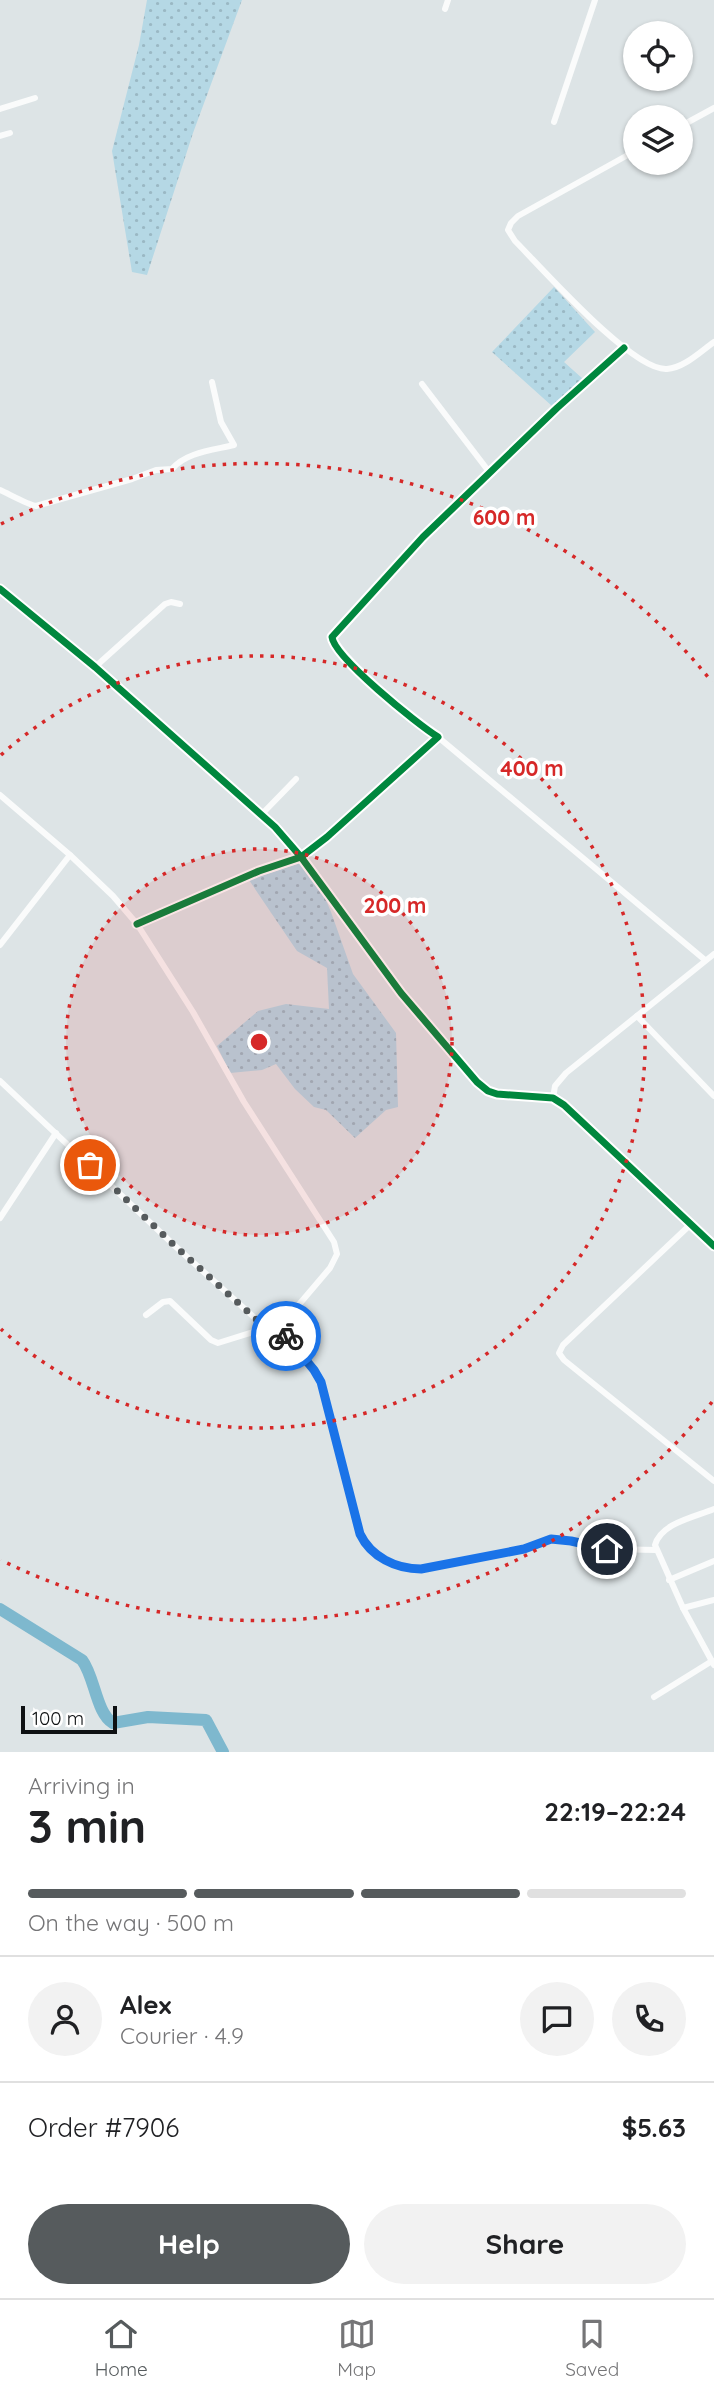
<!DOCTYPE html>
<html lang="en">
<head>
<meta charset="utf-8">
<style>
	:root { --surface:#fff; --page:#f2f2f2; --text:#202124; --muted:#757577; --line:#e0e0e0; --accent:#565b5d }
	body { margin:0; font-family:Quicksand,sans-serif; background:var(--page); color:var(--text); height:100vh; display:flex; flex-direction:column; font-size:26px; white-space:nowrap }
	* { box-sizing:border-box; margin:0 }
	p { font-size:23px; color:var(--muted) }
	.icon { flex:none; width:38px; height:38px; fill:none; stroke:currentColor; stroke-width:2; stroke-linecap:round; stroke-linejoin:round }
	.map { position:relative; height:1752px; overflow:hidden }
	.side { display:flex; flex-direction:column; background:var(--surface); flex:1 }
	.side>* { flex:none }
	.tools { position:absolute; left:623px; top:21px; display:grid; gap:14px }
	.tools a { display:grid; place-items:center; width:70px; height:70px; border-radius:50%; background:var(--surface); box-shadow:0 2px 5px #0004; font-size:35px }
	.scale { position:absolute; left:21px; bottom:18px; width:96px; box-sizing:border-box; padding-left:7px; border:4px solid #0e1113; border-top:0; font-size:19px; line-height:24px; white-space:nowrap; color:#0e1113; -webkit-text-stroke:5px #fff; paint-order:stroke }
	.pin { position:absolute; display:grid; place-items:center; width:60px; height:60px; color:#fff; margin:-30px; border:4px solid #fff; border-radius:50%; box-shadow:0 2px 7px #0007 }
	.courier { position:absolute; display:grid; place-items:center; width:70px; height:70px; margin:-35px; border:5px solid #1a73e8; border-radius:50%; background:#fff; color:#222; box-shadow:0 2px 9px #0007 }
	.overview em { font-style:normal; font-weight:700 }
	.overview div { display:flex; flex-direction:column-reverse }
	.overview { display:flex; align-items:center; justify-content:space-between; height:119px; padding:0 28px }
	h1 { font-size:46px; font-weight:700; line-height:52px }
	.bar { display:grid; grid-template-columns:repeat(4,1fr); gap:10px 7px; align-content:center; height:84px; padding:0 28px }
	.bar i { height:9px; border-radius:5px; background:var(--line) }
	.bar .current { background:var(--accent) }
	.bar p { grid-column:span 4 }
	.line { display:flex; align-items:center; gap:18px; padding:0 28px; border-top:2px solid var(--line) }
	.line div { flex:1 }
	.round { display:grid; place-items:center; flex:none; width:74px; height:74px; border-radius:37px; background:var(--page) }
	.button { display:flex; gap:14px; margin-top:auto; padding:14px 28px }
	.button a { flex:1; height:80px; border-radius:42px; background:var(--accent); color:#fff; font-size:28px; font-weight:700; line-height:80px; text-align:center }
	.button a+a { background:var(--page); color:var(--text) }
	.menu { display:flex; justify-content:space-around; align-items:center; height:98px; border-top:2px solid var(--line); background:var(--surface); font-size:19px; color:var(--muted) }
	.menu a { display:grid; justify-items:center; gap:4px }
	.menu .current { color:var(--accent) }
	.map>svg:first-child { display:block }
	.green { fill:url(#green-dots) }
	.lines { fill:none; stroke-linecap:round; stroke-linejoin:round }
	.river { stroke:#7eb8ce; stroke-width:12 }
	.street { stroke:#fafbfb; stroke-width:6 }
	.secondary { stroke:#fafbfb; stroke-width:9 }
	.cycleway-casing { stroke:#fff; stroke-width:11 }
	.cycleway { stroke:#00873e; stroke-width:7 }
	.done { stroke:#565b5d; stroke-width:7; stroke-dasharray:0 12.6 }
	.route { stroke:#1a73e8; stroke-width:9 }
	.ring { fill:none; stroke:#d62828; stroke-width:3.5; stroke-dasharray:3.5 7 }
	.centre { fill:#d62828; stroke:#fff; stroke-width:3.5 }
	.ring-label { font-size:21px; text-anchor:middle; font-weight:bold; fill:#d62828; stroke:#fff; stroke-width:7; stroke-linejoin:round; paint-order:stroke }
</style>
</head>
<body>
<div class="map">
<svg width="714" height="1752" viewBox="0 0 714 1752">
	<defs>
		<pattern id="green-dots" width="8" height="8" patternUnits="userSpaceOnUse" patternTransform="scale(1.75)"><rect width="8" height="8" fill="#b5d8e5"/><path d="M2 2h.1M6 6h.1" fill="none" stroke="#9ab8c4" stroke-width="1.8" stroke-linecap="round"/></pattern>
	</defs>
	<rect width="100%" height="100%" fill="#dde4e6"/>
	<g class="green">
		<polygon points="147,0 242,0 193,133 147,275 132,272 112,151 139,45"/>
		<polygon points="554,287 595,332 564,362 583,379 552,406 492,352"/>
		<polygon points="309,860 331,912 353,974 396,1033 398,1107 386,1110 355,1138 326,1110 314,1107 295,1089 276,1064 262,1070 230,1073 217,1046 258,1011 286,1004 329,1009 327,968 297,951 249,880"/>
	</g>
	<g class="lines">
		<path class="river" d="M 0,1609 L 82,1660 C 95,1677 96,1713 113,1723 L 148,1717 L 206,1720 L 223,1752"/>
		<g class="street">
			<polyline points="445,9 448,0"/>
			<polyline points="0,109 35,98"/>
			<polyline points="554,122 595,0"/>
			<polyline points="681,126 714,108"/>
			<polyline points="0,136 10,133"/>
			<path d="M 635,151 L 518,216 L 511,223 L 508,230 L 515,241 C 541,267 633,372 667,369 C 684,368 701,351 714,342"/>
			<polyline points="422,384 490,473"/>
			<path d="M 0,490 C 9,494 29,505 36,506 L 132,479 L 156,470 L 172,469 C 186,452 214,450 234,445 L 221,422 L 212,382"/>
			<polyline points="95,667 165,604 171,602 180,604"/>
			<polyline points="438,737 705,960"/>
			<polyline points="0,795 70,855 113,896 137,924 193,1012 244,1102 334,1242 337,1254 330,1268 279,1328 266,1328 218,1343 211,1340 170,1301 163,1302 146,1315"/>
			<polyline points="261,815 296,779"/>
			<path d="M 137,924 L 259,871 L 301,857 L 327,837 L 438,737 C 417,724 334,657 332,637 L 423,537 L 557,408 L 624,348"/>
			<polyline points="0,945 70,855"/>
			<polyline points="637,1016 714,1096"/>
			<polyline points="0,1081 175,1246 266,1328"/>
			<polyline points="553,1098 555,1086 566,1073 714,954"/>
			<polyline points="0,1218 56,1133"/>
			<polyline points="691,1224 563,1345 559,1353 564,1360 714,1481"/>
			<path d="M 279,1328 L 314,1370 L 321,1382 L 360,1534 C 371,1557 396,1570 421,1569 L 524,1549 L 551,1539 L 571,1541 L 607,1549 L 656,1550"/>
			<path d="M 714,1509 C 695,1517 661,1523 655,1545 L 683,1608 L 714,1665"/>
			<polyline points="669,1580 714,1561"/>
			<polyline points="683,1608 714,1600"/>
			<polyline points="654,1697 712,1661"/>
		</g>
		<polyline class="secondary" points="0,589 95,667 275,827 301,857 401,993 477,1082 488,1091 497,1094 553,1098 564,1105 714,1246"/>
		<g class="cycleway-casing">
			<g id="cycleway">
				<polyline points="0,589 95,667 275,827 301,857 401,993 477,1082 488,1091 497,1094 553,1098 564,1105 714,1246"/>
				<path d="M 137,924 L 259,871 L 301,857 L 327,837 L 438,737 C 417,724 334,657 332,637 L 423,537 L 557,408 L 624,348"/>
			</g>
		</g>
		<use href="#cycleway" class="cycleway"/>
	</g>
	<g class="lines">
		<polyline class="done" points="90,1165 175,1246 266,1328 279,1328 286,1336"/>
		<path class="route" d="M 286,1336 L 314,1370 L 321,1382 L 360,1534 C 371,1557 396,1569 421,1569 L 524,1549 L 551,1539 L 571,1541 L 607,1549"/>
	</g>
	<circle cx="259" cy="1042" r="193" fill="#d62828" fill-opacity=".12"/>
	<g class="ring">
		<circle cx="259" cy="1042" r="193"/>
		<path d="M1 755A386 386 0 1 1 1 1329"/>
		<path d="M712 1402A579 579 0 0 1 1 1560M1 524A579 579 0 0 1 712 682"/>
	</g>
	<circle cx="259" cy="1042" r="10" class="centre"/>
	<g class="ring-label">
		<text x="504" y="525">600 m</text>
		<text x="532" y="776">400 m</text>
		<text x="395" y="913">200 m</text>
	</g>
</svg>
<div class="tools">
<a><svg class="icon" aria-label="locate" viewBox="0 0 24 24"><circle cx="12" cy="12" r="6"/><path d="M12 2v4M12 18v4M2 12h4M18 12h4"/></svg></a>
<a><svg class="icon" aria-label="layers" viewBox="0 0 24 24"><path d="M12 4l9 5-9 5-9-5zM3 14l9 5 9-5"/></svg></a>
</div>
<div class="scale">100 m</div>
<div class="pin" style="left:90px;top:1165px;background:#ea580c"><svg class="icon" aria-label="bag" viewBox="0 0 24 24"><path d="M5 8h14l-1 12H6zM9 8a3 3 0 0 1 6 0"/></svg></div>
<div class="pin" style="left:607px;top:1549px;background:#1f2937"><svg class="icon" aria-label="home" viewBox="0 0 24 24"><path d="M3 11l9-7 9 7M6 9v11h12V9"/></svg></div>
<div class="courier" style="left:286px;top:1336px"><svg class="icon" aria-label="bike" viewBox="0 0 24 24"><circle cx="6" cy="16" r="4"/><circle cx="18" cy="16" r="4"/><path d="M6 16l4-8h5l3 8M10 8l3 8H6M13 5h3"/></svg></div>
</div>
<section class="side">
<div class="overview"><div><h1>3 min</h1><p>Arriving in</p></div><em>22:19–22:24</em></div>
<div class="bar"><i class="current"></i><i class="current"></i><i class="current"></i><i></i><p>On the way · 500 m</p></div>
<div class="line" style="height:126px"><a class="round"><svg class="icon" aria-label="person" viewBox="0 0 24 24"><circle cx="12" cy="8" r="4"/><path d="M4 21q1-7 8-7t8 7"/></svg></a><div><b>Alex</b><p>Courier · 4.9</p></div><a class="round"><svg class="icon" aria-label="chat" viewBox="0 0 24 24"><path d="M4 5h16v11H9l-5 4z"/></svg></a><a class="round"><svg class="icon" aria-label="phone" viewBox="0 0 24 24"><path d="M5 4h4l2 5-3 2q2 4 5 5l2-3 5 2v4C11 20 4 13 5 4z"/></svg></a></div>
<div class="line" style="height:91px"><div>Order #7906</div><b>$5.63</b></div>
<div class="button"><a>Help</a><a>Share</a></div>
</section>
<nav class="menu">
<a class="current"><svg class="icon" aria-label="home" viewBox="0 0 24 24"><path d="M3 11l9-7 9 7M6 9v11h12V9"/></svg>Home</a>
<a><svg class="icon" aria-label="map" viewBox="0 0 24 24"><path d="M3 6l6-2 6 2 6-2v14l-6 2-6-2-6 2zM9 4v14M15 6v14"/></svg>Map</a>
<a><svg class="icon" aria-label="saved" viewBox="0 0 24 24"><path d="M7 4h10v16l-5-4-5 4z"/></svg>Saved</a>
</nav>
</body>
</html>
